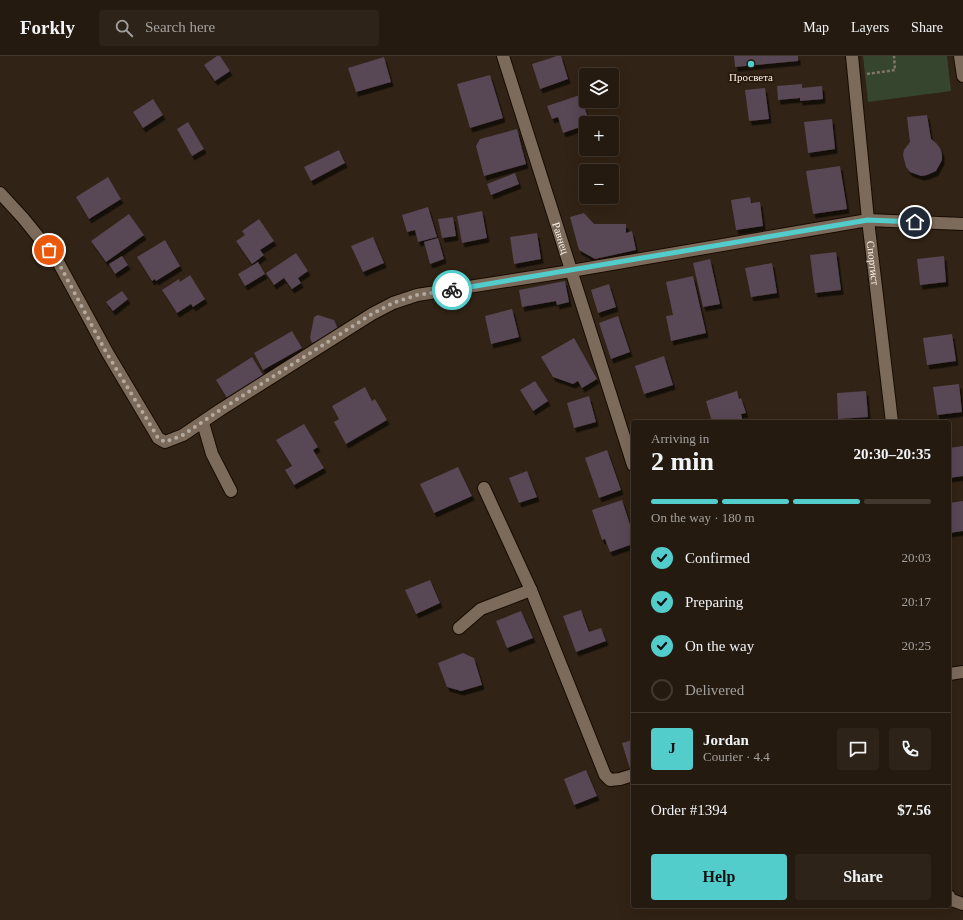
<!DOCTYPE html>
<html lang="en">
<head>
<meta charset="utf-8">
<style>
	:root { --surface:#251a10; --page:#2d2319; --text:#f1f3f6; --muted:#a3a19f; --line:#423830; --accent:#52cdcc }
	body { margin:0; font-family:Georgia,serif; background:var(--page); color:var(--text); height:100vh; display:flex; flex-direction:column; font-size:15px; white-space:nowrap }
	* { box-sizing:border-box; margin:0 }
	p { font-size:13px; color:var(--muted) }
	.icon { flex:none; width:22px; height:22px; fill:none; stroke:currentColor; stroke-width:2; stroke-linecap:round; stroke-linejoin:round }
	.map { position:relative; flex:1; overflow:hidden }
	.details { position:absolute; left:631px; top:364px; width:320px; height:488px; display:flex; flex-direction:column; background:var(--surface); border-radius:4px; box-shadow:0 4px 16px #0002,0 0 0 1px var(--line) }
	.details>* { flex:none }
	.tools { position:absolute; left:579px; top:12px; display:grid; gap:8px }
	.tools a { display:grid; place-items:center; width:40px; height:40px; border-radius:4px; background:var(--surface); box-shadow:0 4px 16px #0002,0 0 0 1px var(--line); font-size:20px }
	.pin { position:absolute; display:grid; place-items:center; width:34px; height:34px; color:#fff; margin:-17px; border:2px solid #fff; border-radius:50%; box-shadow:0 1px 4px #0007 }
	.courier { position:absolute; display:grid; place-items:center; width:40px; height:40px; margin:-20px; border:3px solid #52cdcc; border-radius:50%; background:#fff; color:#222; box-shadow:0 1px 5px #0007 }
	.head em { font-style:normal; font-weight:700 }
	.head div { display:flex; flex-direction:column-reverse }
	.head { display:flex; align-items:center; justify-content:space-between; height:68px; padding:0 20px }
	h1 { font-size:26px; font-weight:700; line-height:30px }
	.bar { display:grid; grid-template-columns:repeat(4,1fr); gap:6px 4px; align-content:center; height:48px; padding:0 20px }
	.bar i { height:5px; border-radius:3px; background:var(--line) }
	.bar .selected { background:var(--accent) }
	.bar p { grid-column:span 4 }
	.line { display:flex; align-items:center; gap:10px; padding:0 20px; border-top:1px solid var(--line) }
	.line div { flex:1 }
	.round { display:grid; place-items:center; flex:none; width:42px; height:42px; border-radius:4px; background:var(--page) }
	ol { padding:0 20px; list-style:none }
	li { display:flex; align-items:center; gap:12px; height:44px }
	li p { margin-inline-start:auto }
	li .icon { padding:4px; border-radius:50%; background:var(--accent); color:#111; stroke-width:4 }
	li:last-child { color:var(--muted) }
	li i { width:22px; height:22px; border:2px solid var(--line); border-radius:50% }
	.primary-button { display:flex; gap:8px; margin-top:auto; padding:8px 20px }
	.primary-button a { flex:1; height:46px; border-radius:4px; background:var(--accent); color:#111; font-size:16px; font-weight:700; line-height:46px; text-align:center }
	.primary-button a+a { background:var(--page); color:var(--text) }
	header { display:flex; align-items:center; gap:24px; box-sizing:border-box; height:56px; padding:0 20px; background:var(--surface); border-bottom:1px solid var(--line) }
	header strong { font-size:19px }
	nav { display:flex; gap:22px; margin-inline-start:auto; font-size:14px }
	.search { width:280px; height:36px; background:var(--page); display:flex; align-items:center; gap:10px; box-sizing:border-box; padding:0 14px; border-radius:4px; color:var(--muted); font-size:15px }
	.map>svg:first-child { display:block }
	.green { fill:#36462e }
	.building { fill:#584654; filter:url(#shadow) }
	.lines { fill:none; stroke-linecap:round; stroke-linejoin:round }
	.minor-casing { stroke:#180c02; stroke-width:14 }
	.path { stroke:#817569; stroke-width:2.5; stroke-dasharray:3 2; stroke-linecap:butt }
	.minor { stroke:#7c6b5b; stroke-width:12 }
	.done { stroke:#b4a99e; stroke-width:4; stroke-dasharray:0 7.2 }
	.route { stroke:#52cdcc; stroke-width:5 }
	.poi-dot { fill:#52cdcc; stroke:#27190c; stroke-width:1.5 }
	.labels { text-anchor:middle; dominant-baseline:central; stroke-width:3.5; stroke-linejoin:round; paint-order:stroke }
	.poi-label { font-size:11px; fill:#fbf1e8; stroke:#27190c }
	.street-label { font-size:11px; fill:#fbf1e8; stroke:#27190c }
</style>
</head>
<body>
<header>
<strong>Forkly</strong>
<div class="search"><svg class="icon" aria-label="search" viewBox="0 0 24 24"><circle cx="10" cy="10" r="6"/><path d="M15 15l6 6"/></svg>Search here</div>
<nav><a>Map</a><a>Layers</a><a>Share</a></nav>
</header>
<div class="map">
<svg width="963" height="864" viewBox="0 0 963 864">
	<defs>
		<filter id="shadow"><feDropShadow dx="2.5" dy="4.5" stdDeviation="0" flood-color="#0009"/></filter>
	</defs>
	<rect width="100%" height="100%" fill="#312315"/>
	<polygon class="green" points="863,0 947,0 951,35 868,46"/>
	<g class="building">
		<polygon points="217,0 220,0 230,15 215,25 204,9"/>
		<polygon points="557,0 561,0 568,23 540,33 532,8"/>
		<polygon points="734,0 798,0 798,5 735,11"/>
		<polygon points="384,1 391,26 356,36 348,12"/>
		<polygon points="490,19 503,62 470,72 457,28"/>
		<polygon points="802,28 802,32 822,30 823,43 800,45 800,42 778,44 777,30"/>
		<polygon points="765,32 769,63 749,65 745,34"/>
		<polygon points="580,39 590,67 586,67 586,69 563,77 558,61 552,63 547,50"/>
		<polygon points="153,43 163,59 143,72 133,56"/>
		<polygon points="927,59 931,83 936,87 940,92 942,98 942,104 936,115 927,119 921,120 910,116 906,111 903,99 904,94 910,86 907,61"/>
		<polygon points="832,63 835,93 808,97 804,66"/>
		<polygon points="188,66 204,93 192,100 177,73"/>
		<polygon points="517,73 526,108 484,120 476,90 480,83"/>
		<polygon points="339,94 345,107 311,125 304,111"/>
		<polygon points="840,110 847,153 813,158 806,115"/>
		<polygon points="515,117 519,128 491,139 487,128"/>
		<polygon points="108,121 121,143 89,163 76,141"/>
		<polygon points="750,141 751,147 760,146 763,170 736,174 731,144"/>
		<polygon points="428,151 437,181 418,186 415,174 407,176 402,159"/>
		<polygon points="482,155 487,182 462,187 457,160"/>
		<polygon points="584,157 594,168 626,168 626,177 632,175 636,194 595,203 579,194 570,161"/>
		<polygon points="129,158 144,179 106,206 91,185"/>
		<polygon points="453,161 456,180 442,182 438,163"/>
		<polygon points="259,163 274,185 260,194 264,199 252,208 236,185 245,179 242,175"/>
		<polygon points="537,177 541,203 514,208 510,181"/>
		<polygon points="373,181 384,207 363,216 351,190"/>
		<polygon points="438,182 444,203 430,208 424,186"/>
		<polygon points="165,184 180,210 156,225 155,223 152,225 137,201"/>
		<polygon points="836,196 841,234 815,237 810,199"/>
		<polygon points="296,197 308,215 298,222 301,227 292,233 284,222 274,229 266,217"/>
		<polygon points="122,200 128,209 115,218 109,208"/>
		<polygon points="944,200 946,226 920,229 917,203"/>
		<polygon points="710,203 720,248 703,251 693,207"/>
		<polygon points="258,206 265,218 245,230 238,218"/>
		<polygon points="772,207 777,237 751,241 745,212"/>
		<polygon points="190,219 205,243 193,251 191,248 177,257 162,234 179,223 180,226"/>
		<polygon points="693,220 706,277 671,285 666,260 673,259 666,226"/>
		<polygon points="565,225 569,246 557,249 556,245 522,251 519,234"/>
		<polygon points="609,228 616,251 598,257 591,234"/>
		<polygon points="122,235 128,243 113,255 106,246"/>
		<polygon points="512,253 519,281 491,288 485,260"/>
		<polygon points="318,259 334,264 339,275 312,287 310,282 314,261"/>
		<polygon points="618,260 630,296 611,303 599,267"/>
		<polygon points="292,275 302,292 263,314 254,297"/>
		<polygon points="952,278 956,305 927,309 923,282"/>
		<polygon points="574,282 597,323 582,332 578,325 573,328 553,321 541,301"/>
		<polygon points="664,300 673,329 644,338 635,310"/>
		<polygon points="252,301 263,319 227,342 216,324"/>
		<polygon points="535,325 548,345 533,355 520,334"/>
		<polygon points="959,328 962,356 937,359 933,331"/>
		<polygon points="365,331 372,345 375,343 387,364 346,388 334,366 339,363 332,350"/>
		<polygon points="737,335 739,343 741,342 746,357 741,358 743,366 712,366 706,345"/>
		<polygon points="866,335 868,361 838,363 837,337"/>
		<polygon points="589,340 596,366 574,372 567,347"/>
		<polygon points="304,368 318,391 313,394 324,412 294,429 285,414 292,410 276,384"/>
		<polygon points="963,390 963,420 949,422 949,392"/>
		<polygon points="607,394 621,434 599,442 585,402"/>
		<polygon points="458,411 472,440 434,457 420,428"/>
		<polygon points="527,415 537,441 519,447 509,422"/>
		<polygon points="622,444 633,478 633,488 610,496 605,483 602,484 592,454"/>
		<polygon points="963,445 963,475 949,477 949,447"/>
		<polygon points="430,524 440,547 416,558 405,534"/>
		<polygon points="581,554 589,576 601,572 606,585 576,596 563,560"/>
		<polygon points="521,555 533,582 507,592 496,565"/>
		<polygon points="463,597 474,602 482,629 461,635 447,631 438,607"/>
		<polygon points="633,684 633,712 630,713 622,687"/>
		<polygon points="586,714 597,740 574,749 564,723"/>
	</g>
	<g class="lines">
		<g class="minor-casing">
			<g id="minor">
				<path id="s1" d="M 503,0 L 633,409"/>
				<path id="s2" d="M 852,0 L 868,164 L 892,366"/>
				<polyline points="960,0 963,20"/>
				<polyline points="0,137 23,162 57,204 107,296 154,375 158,382 165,386 183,379 220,354 372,258 393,247 417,239 571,215 868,164 963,168"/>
				<polyline points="203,367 212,398 231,435"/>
				<polyline points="484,432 531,534 605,719 610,724 620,723 633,719"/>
				<polyline points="459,572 481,553 531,534"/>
				<polyline points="949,618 963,616"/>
				<polyline points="949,840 949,843 963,848"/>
			</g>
		</g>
		<polyline class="path" points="867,18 895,14 894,0"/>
		<use href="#minor" class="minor"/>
	</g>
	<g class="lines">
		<polyline class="done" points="49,194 57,204 106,296 154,375 158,382 165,386 183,379 220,354 372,258 393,247 417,239 452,234"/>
		<polyline class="route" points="452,234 868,164 915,166"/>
	</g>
	<circle class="poi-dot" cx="751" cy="8" r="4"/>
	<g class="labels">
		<g class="poi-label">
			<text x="751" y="21">Просвета</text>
		</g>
		<g class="street-label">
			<text stroke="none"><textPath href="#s1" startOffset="191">Равнец</textPath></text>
			<text stroke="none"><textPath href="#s2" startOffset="208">Спортист</textPath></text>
		</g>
	</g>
</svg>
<div class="tools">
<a><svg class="icon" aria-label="layers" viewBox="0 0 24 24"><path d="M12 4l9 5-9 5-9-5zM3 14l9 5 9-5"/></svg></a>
<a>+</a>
<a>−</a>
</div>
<div class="pin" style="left:49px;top:194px;background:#ea580c"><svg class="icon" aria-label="bag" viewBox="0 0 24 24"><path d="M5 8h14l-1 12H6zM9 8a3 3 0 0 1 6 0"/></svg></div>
<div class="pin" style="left:915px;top:166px;background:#1f2937"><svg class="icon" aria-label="home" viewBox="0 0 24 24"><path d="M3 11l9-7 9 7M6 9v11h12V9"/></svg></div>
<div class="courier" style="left:452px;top:234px"><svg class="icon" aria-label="bike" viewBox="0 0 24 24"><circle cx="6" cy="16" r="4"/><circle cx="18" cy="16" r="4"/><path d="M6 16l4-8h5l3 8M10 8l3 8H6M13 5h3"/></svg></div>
<section class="details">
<div class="head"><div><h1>2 min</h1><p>Arriving in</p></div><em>20:30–20:35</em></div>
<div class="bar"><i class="selected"></i><i class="selected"></i><i class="selected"></i><i></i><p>On the way · 180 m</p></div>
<ol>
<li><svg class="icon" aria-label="check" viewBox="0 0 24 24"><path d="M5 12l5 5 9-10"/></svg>Confirmed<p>20:03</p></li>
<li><svg class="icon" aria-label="check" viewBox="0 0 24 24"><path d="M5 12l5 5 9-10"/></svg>Preparing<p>20:17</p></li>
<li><svg class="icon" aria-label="check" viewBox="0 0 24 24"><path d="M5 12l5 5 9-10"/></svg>On the way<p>20:25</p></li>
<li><i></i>Delivered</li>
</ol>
<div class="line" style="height:72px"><b class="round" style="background:var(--accent);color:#111">J</b><div><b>Jordan</b><p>Courier · 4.4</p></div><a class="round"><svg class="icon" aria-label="chat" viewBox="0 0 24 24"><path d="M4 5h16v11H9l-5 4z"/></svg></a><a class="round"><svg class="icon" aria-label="phone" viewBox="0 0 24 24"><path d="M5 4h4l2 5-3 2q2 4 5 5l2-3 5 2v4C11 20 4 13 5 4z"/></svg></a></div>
<div class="line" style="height:52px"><div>Order #1394</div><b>$7.56</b></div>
<div class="primary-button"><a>Help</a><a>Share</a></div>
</section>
</div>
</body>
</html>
